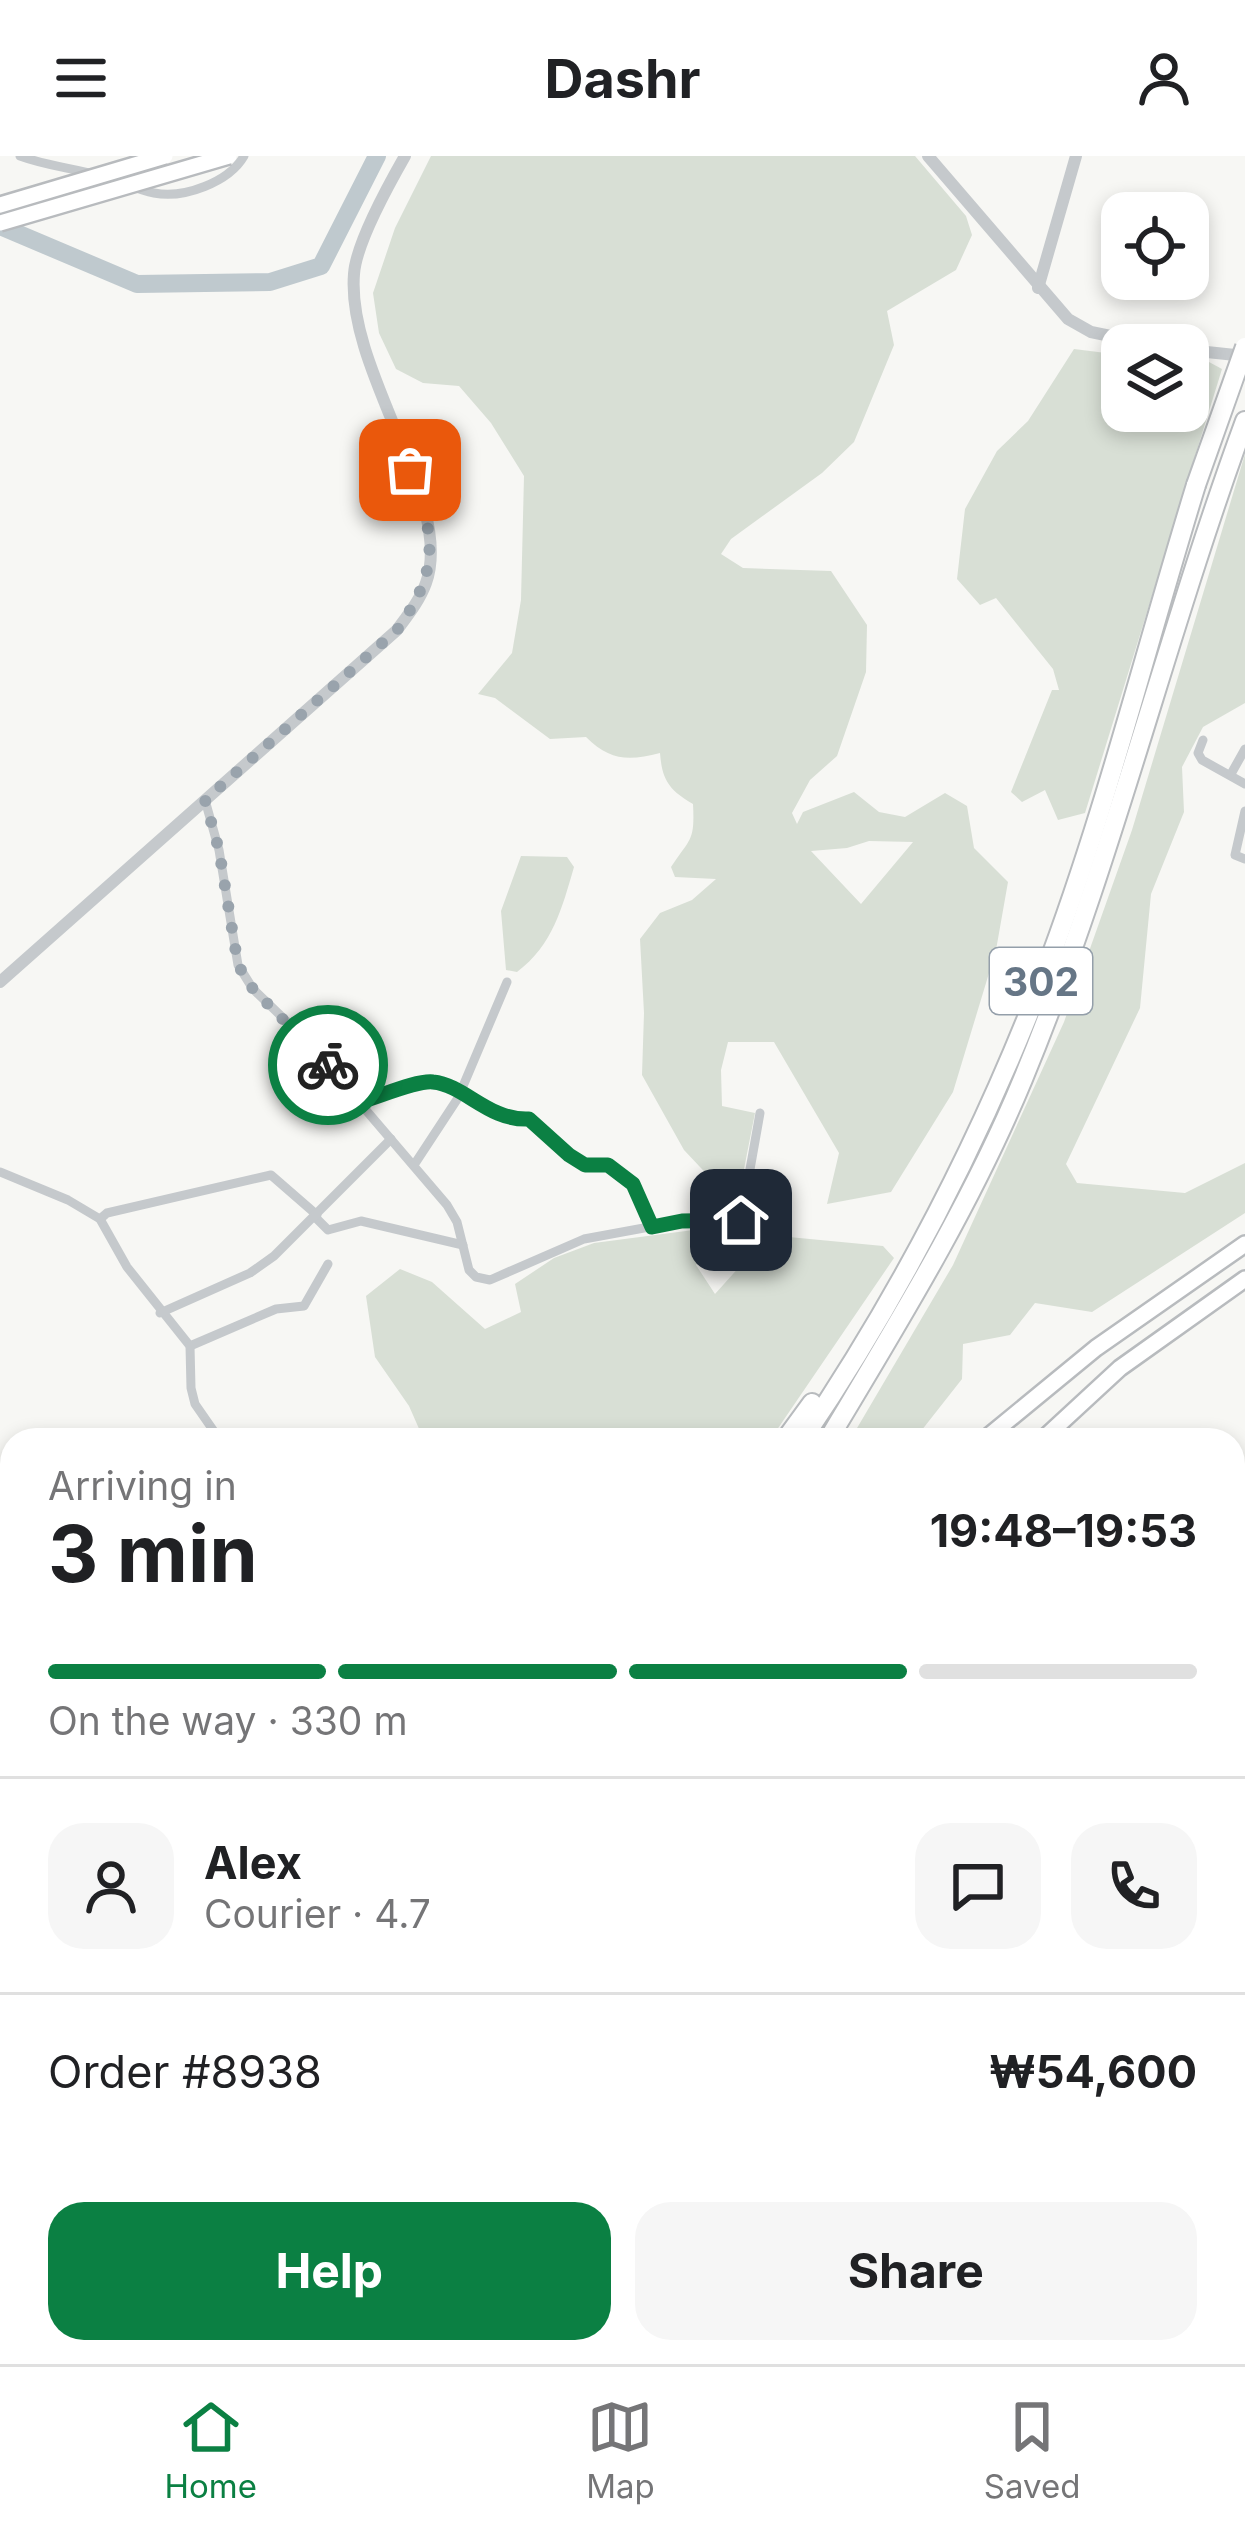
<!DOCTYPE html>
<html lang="en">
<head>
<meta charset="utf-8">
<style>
	:root { --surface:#fff; --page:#f6f6f6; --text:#202124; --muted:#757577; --line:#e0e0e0; --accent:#0b8043 }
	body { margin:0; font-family:Inter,sans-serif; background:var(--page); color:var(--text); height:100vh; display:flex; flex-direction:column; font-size:45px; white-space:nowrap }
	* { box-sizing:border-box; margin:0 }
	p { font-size:39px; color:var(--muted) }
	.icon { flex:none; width:66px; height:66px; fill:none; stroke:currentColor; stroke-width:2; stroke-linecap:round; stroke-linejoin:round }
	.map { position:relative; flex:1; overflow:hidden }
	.side { position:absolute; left:0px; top:1272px; width:1245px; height:936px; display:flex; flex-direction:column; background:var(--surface); border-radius:36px 36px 0 0; box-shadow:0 6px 18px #0003 }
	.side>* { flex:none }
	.tools { position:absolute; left:1101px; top:36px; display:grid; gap:24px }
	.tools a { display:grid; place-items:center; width:108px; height:108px; border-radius:24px; background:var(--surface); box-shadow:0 6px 18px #0003; font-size:60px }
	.pin { position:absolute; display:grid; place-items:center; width:102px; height:102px; color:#fff; margin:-51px; border-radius:24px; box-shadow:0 6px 18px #0006 }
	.courier { position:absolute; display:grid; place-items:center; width:120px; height:120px; margin:-60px; border:9px solid #0b8043; border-radius:50%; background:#fff; color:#222; box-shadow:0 3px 15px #0007 }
	.overview em { font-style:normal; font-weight:700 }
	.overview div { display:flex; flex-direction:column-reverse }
	.overview { display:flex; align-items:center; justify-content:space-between; height:204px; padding:0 48px }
	h1 { font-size:78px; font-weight:700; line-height:90px }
	.bar { display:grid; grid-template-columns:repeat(4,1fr); gap:18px 12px; align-content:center; height:144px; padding:0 48px }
	.bar i { height:15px; border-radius:9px; background:var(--line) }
	.bar .selected { background:var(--accent) }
	.bar p { grid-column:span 4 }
	.line { display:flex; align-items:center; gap:30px; padding:0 48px; border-top:3px solid var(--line) }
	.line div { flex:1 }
	.round { display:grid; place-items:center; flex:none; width:126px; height:126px; border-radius:36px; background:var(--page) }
	.action { display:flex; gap:24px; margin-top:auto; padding:24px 48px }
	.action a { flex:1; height:138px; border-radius:36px; background:var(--accent); color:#fff; font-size:48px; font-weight:700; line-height:138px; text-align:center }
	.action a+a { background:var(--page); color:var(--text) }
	header { display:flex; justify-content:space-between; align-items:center; height:156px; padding:0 48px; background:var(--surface); font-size:54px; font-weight:700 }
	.tab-bar { display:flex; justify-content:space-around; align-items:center; height:168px; border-top:3px solid var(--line); background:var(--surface); font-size:33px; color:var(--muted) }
	.tab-bar a { display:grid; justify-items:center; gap:6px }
	.tab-bar .selected { color:var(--accent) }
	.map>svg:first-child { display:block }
	.green { fill:#d8dfd5; fill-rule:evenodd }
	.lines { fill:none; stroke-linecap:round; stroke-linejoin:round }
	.stream { stroke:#bfc9ce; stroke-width:3 }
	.river { stroke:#bfc9ce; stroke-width:18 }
	.trunk-casing { stroke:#b8bbbe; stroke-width:20 }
	.motorway-casing { stroke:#b8bbbe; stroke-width:22 }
	.minor { stroke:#c5c9cc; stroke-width:9 }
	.tertiary { stroke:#c5c9cc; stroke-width:12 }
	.trunk { stroke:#fff; stroke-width:15 }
	.motorway { stroke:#fff; stroke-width:18 }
	.trunk-bridge-casing { stroke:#b8bbbe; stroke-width:20; stroke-linecap:butt }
	.motorway-bridge-casing { stroke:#b8bbbe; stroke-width:22; stroke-linecap:butt }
	.trunk-bridge { stroke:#fff; stroke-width:15 }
	.motorway-bridge { stroke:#fff; stroke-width:18 }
	.done { stroke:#99a3ac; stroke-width:12; stroke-dasharray:0 21.6 }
	.route { stroke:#0b8043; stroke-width:15 }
	.labels { text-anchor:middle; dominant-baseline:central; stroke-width:12; stroke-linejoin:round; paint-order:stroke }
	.shield { fill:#fff; stroke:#949faa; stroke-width:3 }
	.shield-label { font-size:39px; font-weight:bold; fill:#667686 }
</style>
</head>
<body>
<header><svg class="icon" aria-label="menu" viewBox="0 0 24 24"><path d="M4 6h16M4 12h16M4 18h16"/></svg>Dashr<svg class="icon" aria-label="person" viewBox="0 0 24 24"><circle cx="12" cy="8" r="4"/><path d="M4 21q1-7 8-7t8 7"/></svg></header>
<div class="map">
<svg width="1245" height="2208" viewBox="0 0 1245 2208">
	<rect width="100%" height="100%" fill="#f7f7f4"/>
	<g class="green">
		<path d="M 431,0 L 915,0 L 966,60 L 972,79 L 956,114 L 887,155 L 894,189 L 854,286 L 822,317 L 731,383 L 721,398 L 743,412 L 831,415 L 867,469 L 866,516 L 837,600 L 810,624 L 792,657 L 797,668 L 803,656 L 854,636 L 879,656 L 905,661 L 945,637 L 967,650 L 974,692 L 1008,726 L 996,794 L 953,936 L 891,1036 L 827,1048 L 839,997 L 774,886 L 728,886 L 721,914 L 722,950 L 755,957 L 743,1018 L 732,1045 L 684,994 L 642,919 L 644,857 L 640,783 L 660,757 L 692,744 L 716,723 L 675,721 L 671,711 C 690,682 695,686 693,648 C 669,634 662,624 660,597 C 629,605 610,605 586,581 L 550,583 L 495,542 L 478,538 L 512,497 L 521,444 L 524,320 L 491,267 L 459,230 L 423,227 L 396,213 L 379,177 L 373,137 L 395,72 ZM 869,685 L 913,686 L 861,748 L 811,695 L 847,692 Z"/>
		<polygon points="1074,193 1122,199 1122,255 1188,255 1188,204 1209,206 1222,213 1085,657 1058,664 1045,634 1022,646 1011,636 1052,534 1059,534 1053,513 996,442 980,449 957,423 965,353 997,295 1028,265"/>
		<polygon points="1245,298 1245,547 1203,571 1182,611 1184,656 1151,738 1140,852 1066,1008 1077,1027 1185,1037 1245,1007 1245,1057 1092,1156 1035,1147 1010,1179 963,1188 962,1223 914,1284 850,1284 953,1109 1064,866 1132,674"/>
		<path d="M 521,700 L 567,701 L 574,711 C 562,752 553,789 517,816 L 506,814 L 501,755 Z"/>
		<polygon points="701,1073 716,1080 696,1109 715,1138 768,1079 883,1090 894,1102 770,1284 424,1284 409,1250 375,1201 366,1140 400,1113 432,1126 485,1173 521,1156 515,1128 554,1102 594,1087"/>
		<polygon points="0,1789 12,1793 12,1935 0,1941"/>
		<polygon points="12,2035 12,2196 88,2196 72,2208 0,2208 0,2039"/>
		<polygon points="252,2196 300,2196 292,2208 242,2208"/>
		<polygon points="1027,2196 1171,2196 1176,2208 1022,2208"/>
	</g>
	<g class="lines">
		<g class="stream">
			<polyline points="1233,1373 1245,1381"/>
			<polyline points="535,2196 538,2208"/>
		</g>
		<polyline class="river" points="0,70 137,128 270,126 321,110 377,0"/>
		<g class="trunk-casing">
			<g id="trunk">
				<polyline points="984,1284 1096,1192 1245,1088"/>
				<polyline points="1042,1284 1120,1212 1245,1123"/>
				<polyline points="316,2208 324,2196"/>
				<polyline points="346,2208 355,2196"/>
			</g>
		</g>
		<g class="motorway-casing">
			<g id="motorway">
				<polyline points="785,1284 812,1247"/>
				<path d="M 802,1284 C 901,1138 982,981 1045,816 C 1105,658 1146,491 1196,329"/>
				<path d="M 828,1284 C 898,1167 971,1049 1023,923 C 1112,708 1165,482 1245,265"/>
				<polyline points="0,1977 12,1971"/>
				<polyline points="0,1994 12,1988"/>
				<polyline points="0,2008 12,2004"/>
				<polyline points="177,2208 189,2196"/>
				<polyline points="210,2208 222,2196"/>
			</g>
		</g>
		<g class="minor">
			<path d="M 20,0 C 47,10 73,12 101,20 C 119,24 136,34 154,37 C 184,43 229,26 244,0"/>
			<polyline points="1203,584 1198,597 1202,604 1245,628"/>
			<polyline points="1231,618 1245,593"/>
			<polyline points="205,644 219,694 238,809 253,833 306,884 447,1049 457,1066 469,1114 476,1121 490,1124 584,1083 682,1065 741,1064 760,957"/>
			<polyline points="1245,655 1235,699 1245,703"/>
			<path d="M 360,947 C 378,942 417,924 433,926 C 466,929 488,964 529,963 L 569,999 L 585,1009 L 608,1009 L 633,1028 L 652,1071"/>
			<polyline points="414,1009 458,942 507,826"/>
			<polyline points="0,1016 68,1044 100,1063 127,1111 190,1190 191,1232 195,1248 220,1284"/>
			<polyline points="315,1061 328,1074 361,1065 463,1089"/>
			<polyline points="100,1063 107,1057 271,1019 317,1059"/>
			<polyline points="160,1157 250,1117 274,1100 391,983"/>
			<polyline points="190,1190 276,1153 304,1150 328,1108"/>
			<polyline points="1233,1480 1245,1477"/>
			<polyline points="708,2198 710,2196"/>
			<polyline points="872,2208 873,2196"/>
		</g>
		<g class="tertiary">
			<polyline points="928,0 1068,163 1091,176 1154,189"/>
			<polyline points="1038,132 1076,0"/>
			<polyline points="1188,194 1245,200"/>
			<path d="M 0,826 L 397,474 C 408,459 420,444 426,427 C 455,346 346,216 354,118 C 356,87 389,28 405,0"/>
		</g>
		<use href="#trunk" class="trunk"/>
		<use href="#motorway" class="motorway"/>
		<g class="trunk-bridge-casing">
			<g id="trunk-bridge">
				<polyline points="0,49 165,0"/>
				<polyline points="0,67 229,0"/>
			</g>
		</g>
		<g class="motorway-bridge-casing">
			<polyline id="motorway-bridge" points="1196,329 1245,191"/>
		</g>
		<use href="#trunk-bridge" class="trunk-bridge"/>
		<use href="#motorway-bridge" class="motorway-bridge"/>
	</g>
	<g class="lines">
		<path class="done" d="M 328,909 L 253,833 L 238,809 L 219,694 L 205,644 L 397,474 C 440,414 436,381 410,314"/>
		<path class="route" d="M 328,909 L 360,946 C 379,941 417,924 433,926 C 465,929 488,965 529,963 L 569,999 L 585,1009 L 608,1009 L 633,1028 L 652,1071 L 682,1065 L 741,1064"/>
	</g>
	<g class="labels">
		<rect class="shield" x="990" y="792" width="102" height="66" rx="9"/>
		<g class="shield-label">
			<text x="1041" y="825">302</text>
		</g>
	</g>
</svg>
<div class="tools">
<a><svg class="icon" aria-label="locate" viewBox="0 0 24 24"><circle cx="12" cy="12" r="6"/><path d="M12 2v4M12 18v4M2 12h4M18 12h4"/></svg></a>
<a><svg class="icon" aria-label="layers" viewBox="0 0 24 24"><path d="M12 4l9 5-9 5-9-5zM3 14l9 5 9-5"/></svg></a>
</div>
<div class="pin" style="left:410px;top:314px;background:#ea580c"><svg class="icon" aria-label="bag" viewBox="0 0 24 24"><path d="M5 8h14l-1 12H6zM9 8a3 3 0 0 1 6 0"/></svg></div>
<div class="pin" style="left:741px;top:1064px;background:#1f2937"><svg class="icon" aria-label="home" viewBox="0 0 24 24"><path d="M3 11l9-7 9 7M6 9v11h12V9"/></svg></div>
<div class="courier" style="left:328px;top:909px"><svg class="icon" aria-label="bike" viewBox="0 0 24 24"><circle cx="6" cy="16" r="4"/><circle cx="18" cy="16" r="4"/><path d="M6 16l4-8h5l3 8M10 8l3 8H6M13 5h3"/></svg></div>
<section class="side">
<div class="overview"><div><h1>3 min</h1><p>Arriving in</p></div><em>19:48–19:53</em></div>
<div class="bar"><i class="selected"></i><i class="selected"></i><i class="selected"></i><i></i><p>On the way · 330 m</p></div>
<div class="line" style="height:216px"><a class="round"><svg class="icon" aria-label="person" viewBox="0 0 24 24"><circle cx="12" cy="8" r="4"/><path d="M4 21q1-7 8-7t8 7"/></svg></a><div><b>Alex</b><p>Courier · 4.7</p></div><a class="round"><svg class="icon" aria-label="chat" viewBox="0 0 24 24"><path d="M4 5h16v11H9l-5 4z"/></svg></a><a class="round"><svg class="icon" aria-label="phone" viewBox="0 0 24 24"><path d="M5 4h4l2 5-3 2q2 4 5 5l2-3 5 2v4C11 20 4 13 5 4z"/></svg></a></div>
<div class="line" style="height:156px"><div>Order #8938</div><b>₩54,600</b></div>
<div class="action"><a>Help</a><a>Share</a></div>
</section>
</div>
<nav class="tab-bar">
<a class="selected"><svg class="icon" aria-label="home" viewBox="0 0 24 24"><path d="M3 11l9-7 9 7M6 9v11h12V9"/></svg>Home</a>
<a><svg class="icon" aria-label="map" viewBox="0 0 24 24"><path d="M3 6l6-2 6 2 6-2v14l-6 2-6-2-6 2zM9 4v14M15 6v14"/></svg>Map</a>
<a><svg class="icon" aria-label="saved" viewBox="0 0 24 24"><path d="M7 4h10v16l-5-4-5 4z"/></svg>Saved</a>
</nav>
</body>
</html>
